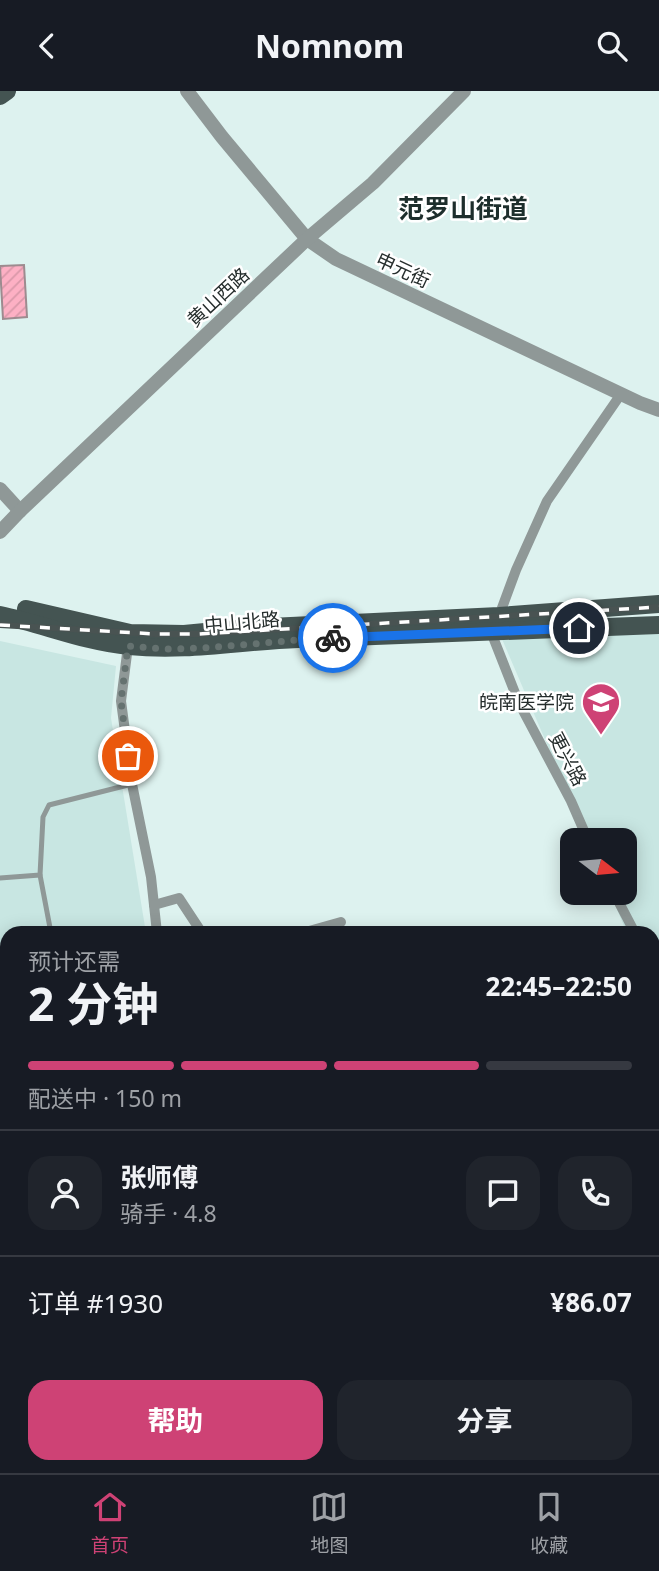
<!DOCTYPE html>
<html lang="zh">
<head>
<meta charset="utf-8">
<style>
	:root { --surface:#171b24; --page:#20242c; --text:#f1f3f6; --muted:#9ea1a6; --line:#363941; --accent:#ce4275 }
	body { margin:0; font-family:"Noto Sans","Noto Sans SC",sans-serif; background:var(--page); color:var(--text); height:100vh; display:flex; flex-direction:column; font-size:26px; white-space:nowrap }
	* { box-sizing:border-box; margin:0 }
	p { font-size:23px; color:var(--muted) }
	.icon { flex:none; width:38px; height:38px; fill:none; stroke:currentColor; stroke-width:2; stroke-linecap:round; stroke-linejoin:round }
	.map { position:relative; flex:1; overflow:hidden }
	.details { position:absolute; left:0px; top:835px; width:660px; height:548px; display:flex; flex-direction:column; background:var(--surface); border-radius:21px 21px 0 0; box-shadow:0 4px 18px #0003 }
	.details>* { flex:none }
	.needle { width:46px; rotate:106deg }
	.buttons { position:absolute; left:560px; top:737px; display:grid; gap:14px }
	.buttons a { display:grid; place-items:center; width:77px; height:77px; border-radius:14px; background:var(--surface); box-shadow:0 4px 18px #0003; font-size:35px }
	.pin { position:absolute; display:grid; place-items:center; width:60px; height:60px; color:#fff; margin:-30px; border:4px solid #fff; border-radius:50%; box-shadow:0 2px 7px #0007 }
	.courier { position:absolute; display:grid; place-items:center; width:70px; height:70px; margin:-35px; border:5px solid #1a73e8; border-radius:50%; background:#fff; color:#222; box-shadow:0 2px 9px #0007 }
	.headline em { font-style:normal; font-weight:700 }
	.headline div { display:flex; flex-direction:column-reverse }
	.headline { display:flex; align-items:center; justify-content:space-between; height:119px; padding:0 28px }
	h1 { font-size:46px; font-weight:700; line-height:52px }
	.bar { display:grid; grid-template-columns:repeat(4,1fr); gap:10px 7px; align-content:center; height:84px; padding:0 28px }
	.bar i { height:9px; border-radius:5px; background:var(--line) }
	.bar .current { background:var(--accent) }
	.bar p { grid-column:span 4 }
	.line { display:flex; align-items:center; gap:18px; padding:0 28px; border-top:2px solid var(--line) }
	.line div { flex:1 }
	.round { display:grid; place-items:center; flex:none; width:74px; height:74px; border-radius:21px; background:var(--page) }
	.button { display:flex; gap:14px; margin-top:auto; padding:14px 28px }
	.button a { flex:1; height:80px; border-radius:21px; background:var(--accent); color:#fff; font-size:28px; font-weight:700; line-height:80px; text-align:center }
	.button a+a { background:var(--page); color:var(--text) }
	header { display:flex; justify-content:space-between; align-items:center; height:91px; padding:0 28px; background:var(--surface); font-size:32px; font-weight:700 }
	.menu { display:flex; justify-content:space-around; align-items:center; height:98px; border-top:2px solid var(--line); background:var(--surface); font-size:19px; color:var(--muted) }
	.menu a { display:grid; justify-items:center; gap:4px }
	.menu .current { color:var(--accent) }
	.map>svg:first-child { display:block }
	.built { fill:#c8e6e2 }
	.grass { fill:url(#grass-dots) }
	.building { fill:url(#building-hatch); stroke:#9d8b8f; stroke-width:2 }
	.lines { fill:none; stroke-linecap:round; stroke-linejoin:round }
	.path { stroke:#869593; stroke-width:2; stroke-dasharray:3.5 3.5; stroke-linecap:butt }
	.service { stroke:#8f9897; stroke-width:5 }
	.minor { stroke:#8f9897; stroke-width:10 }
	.tertiary { stroke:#8f9897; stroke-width:14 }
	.primary { stroke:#445452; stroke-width:18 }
	.rail-casing { stroke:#495352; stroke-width:6 }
	.rail { stroke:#fff; stroke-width:3.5; stroke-dasharray:10; stroke-linecap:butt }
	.done { stroke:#657270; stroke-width:7; stroke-dasharray:0 12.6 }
	.route { stroke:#1a73e8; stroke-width:9 }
	.labels { text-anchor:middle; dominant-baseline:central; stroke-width:5; stroke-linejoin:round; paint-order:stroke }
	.street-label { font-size:19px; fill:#252d2c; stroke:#fff }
	.poi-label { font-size:19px; fill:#252d2c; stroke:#fff; text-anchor:end }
	.district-label { font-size:26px; font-weight:bold; fill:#1d2e2c; stroke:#fff }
</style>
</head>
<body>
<header><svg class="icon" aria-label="back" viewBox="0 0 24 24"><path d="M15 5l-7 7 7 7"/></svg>Nomnom<svg class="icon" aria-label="search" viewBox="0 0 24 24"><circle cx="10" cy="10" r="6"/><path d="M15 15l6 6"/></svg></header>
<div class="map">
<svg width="659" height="1382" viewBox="0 0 659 1382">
	<defs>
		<pattern id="grass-dots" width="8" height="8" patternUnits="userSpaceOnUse" patternTransform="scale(1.75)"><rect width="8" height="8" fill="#67ded3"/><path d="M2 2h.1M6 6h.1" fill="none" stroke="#59bfb5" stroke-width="1.8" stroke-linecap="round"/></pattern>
		<pattern id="building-hatch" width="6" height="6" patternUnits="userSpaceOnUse" patternTransform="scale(1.75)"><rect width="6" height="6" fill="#fdb0c4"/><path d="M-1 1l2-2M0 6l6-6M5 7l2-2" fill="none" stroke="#d998a9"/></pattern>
	</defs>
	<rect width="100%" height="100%" fill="#ddf2ef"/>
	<g class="built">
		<polygon points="659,535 659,919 653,904 653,842 627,842 610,802 625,802 625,749 588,749 499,541"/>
		<polygon points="0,550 116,575 111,627 146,842 7,842 7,1376 290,1376 289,1382 0,1382"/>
	</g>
	<g class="grass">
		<polygon points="0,970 7,972 7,1179 0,1172"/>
		<polygon points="655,995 659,1015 659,1382 578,1382 579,1381 577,1376 653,1376 653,996"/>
	</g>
	<polygon class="building" points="24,174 27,226 3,228 0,175"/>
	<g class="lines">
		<polyline class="path" points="624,1382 625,1376"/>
		<g class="service">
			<polyline points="40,784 51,842"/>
			<polyline points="0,787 40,784 43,726 49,714 132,693"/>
			<polyline points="0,970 7,972"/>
			<polyline points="0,1172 7,1179"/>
			<polyline points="0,1180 7,1182"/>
			<polyline points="0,1334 7,1336"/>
			<polyline points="162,1376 192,1382"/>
			<polyline points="7,1382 9,1376"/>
			<polyline points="114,1382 115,1376"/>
			<polyline points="264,1382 266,1376"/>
			<polyline points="317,1382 325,1376"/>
		</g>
		<g class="minor">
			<polyline points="499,525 516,479 547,410 621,303"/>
			<polyline points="490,536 491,541 519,612 571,710 588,749"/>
			<polyline points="128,555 121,610 132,693 151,786 157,842"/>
			<polyline points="614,802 635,842"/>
			<polyline points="154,814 179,807 202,842"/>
			<polyline points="302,842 341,831"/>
			<polyline points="653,888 659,904"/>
		</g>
		<g class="tertiary">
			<polyline points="187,0 222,46 307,148 336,168 640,312 659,319"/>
			<polyline points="0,398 20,420"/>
			<polyline points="0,441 20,420 307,148 373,92 464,0"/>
		</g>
		<g class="primary">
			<polyline points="0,5 7,0"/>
			<polyline points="26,518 130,542 184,543 247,537 499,525 659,513"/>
			<path d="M 0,524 C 43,533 85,551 129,555 C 186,561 241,550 298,548 C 419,543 539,539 659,534"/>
		</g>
		<g class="rail-casing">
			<polyline id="rail" points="0,534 155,543 199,543 659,516"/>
		</g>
		<use href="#rail" class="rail"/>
	</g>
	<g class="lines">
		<path class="done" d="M 128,665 L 121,610 L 128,555 C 141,556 153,557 166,558 C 222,558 277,549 333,547"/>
		<polyline class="route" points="333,547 579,537"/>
	</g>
	<defs>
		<g id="university-pin" transform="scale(2.0125)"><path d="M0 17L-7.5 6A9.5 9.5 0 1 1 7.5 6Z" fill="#ce4275" stroke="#fff"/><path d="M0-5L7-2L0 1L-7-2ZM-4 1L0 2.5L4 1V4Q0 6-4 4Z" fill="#fff"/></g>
	</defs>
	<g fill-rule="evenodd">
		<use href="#university-pin" x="601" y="611"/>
	</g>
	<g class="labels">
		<g class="street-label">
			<text transform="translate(403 179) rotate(25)">申元街</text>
			<text transform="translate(218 206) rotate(-43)">黄山西路</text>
			<text transform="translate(242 531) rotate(-5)">中山北路</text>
			<text transform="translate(568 668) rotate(62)">更兴路</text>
		</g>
		<g class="poi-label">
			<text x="574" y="611">皖南医学院</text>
		</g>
		<g class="district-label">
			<text x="463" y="117">范罗山街道</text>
		</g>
	</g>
</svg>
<div class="buttons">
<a><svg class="needle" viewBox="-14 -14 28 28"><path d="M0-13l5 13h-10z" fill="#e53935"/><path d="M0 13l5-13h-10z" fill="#9ea1a6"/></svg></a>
</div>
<div class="pin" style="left:128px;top:665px;background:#ea580c"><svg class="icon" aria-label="bag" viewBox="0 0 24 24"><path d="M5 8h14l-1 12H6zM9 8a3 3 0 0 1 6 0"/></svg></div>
<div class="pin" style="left:579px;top:537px;background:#1f2937"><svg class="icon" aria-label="home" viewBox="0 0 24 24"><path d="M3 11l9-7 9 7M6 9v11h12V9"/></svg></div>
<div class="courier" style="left:333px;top:547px"><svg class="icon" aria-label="bike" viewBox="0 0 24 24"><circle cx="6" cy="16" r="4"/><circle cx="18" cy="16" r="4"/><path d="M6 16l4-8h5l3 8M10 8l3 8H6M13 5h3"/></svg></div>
<section class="details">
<div class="headline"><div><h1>2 分钟</h1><p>预计还需</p></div><em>22:45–22:50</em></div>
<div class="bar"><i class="current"></i><i class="current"></i><i class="current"></i><i></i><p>配送中 · 150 m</p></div>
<div class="line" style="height:126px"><a class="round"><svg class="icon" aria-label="person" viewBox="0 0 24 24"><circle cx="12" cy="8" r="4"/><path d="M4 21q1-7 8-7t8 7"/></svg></a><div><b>张师傅</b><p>骑手 · 4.8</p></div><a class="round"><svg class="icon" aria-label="chat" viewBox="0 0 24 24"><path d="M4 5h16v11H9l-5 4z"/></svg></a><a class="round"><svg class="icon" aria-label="phone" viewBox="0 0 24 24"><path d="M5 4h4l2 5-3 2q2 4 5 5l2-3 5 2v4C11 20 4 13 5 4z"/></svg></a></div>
<div class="line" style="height:91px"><div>订单 #1930</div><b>¥86.07</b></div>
<div class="button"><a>帮助</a><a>分享</a></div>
</section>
</div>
<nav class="menu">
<a class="current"><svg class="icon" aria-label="home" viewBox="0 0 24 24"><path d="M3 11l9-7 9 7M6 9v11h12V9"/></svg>首页</a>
<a><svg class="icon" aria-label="map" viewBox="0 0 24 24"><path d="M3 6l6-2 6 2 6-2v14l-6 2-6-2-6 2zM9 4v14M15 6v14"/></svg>地图</a>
<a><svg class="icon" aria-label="saved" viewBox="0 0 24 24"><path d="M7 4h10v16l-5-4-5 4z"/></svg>收藏</a>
</nav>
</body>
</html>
